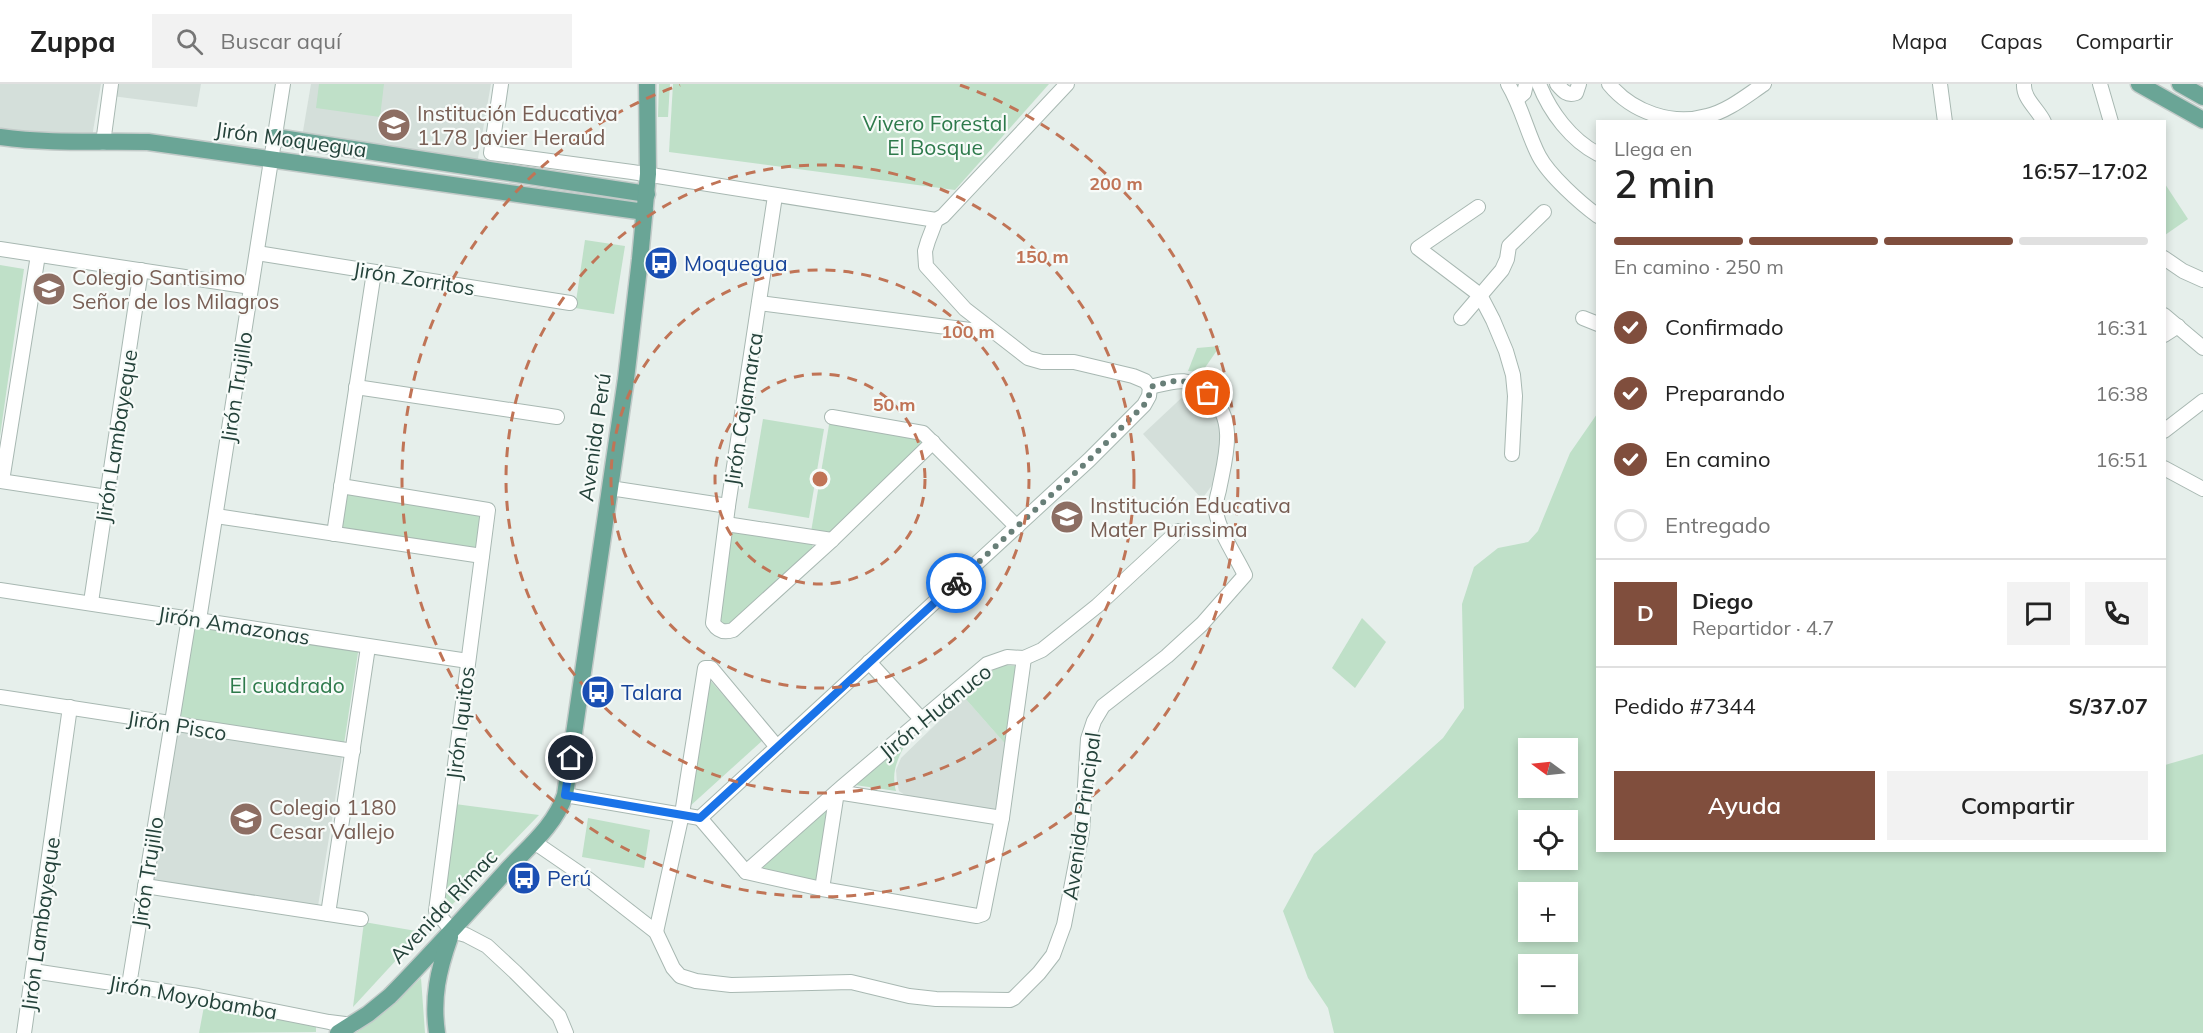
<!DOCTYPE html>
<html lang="es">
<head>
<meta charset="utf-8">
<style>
	:root { --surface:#fff; --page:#f2f2f2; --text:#222; --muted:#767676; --line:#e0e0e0; --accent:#804e3d }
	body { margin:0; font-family:Mulish,sans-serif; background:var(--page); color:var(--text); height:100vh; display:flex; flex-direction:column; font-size:22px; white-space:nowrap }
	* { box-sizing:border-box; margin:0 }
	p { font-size:20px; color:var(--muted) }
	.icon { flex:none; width:33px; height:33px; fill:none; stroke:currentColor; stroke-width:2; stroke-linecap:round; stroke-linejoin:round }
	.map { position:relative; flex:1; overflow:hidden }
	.panel { position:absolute; left:1596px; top:36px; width:570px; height:732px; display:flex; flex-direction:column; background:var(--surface); border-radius:0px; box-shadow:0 3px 9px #0003 }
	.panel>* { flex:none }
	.needle { width:39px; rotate:285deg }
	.tools { position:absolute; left:1518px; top:654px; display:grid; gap:12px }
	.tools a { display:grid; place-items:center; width:60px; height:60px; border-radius:0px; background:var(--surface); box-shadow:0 3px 9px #0003; font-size:30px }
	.pin { position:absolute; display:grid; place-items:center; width:51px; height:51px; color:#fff; margin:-26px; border:3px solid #fff; border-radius:50%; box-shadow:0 2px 6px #0007 }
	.courier { position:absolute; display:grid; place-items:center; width:60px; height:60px; margin:-30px; border:4px solid #1a73e8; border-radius:50%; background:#fff; color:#222; box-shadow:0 2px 8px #0007 }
	.headline em { font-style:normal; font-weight:600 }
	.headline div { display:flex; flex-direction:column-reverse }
	.headline { display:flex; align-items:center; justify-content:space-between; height:102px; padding:0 18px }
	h1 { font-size:39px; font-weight:600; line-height:45px }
	.bar { display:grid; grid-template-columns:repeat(4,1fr); gap:9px 6px; align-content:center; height:72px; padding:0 18px }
	.bar i { height:8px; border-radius:4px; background:var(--line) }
	.bar .current { background:var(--accent) }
	.bar p { grid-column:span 4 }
	.line { display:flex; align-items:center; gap:15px; padding:0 18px; border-top:2px solid var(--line) }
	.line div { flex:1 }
	.round { display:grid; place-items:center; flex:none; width:63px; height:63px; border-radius:0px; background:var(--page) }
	ol { padding:0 18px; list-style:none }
	li { display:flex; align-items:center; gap:18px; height:66px }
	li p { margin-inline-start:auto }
	li .icon { padding:6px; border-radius:50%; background:var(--accent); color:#fff; stroke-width:4 }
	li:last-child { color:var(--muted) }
	li i { width:33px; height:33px; border:3px solid var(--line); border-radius:50% }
	.action { display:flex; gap:12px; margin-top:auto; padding:12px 18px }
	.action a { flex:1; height:69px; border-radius:0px; background:var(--accent); color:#fff; font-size:24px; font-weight:600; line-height:69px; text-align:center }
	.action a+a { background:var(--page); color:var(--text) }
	header { display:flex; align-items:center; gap:36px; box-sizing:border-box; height:84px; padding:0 30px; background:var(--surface); border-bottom:2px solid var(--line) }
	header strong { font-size:28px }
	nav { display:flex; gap:33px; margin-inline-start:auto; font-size:21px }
	.search { width:420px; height:54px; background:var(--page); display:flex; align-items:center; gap:15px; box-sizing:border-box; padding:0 21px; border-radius:0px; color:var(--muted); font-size:22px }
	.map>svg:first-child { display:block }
	.built { fill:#d4dfda }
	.green { fill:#bfe0c8; fill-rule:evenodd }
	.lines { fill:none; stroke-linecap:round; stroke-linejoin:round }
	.minor-casing { stroke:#a8b8b2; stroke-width:16 }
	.major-casing { stroke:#c2cac8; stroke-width:19 }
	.minor { stroke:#fff; stroke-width:14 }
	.major { stroke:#6aa596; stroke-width:16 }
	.done { stroke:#687f78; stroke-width:6; stroke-dasharray:0 10.8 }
	.route { stroke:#1a73e8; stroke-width:8 }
	.ring { fill:none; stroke:#c07456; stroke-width:3; stroke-dasharray:10 8 }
	.labels { text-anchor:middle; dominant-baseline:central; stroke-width:4.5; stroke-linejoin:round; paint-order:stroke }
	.education-label { font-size:21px; fill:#785e54; stroke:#f7fbf9; text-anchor:start }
	.park-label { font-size:21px; fill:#2d7a4b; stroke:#f7fbf9 }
	.street-label { font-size:21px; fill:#24423a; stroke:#f7fbf9 }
	.transit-label { font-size:21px; fill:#164399; stroke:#f7fbf9; text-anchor:start }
	.centre { fill:#c07456; stroke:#f7fbf9; stroke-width:3 }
	.ring-label { font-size:18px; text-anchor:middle; font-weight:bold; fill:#c07456; stroke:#f7fbf9; stroke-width:4.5; stroke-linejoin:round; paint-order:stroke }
</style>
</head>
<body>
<header>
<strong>Zuppa</strong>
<div class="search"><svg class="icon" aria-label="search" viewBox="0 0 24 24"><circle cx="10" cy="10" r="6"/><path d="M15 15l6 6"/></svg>Buscar aquí</div>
<nav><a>Mapa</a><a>Capas</a><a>Compartir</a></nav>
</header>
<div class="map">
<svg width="2203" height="949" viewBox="0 0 2203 949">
	<rect width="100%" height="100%" fill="#e6efeb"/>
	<g class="built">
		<polygon points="0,0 101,0 92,53 0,46"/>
		<polygon points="114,0 201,0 197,23 112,12"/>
		<polygon points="311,0 491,0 477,80 302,53"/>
		<polygon points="1191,305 1215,322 1222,346 1218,393 1202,415 1143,350"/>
		<polygon points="964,613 1008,663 997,726 905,711 899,707 897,699 896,686 901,674"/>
		<polygon points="175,647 342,673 318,822 151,797"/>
	</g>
	<g class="green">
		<polygon points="319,0 384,0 380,33 316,24"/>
		<polygon points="659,0 670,0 668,33 658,33"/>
		<polygon points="673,0 1049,0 955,106 669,68"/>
		<polygon points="2165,100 2188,135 2165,151 2164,151"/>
		<polygon points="585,156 625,162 614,230 575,224"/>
		<polygon points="0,181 24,185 0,352"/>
		<polygon points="1220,262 1202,288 1188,287 1197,264"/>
		<path d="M 1597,330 L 1598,766 L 2164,766 L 2165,681 L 2203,670 L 2203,949 L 1334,949 L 1328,924 L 1308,894 L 1283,827 L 1314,770 L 1443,654 L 1464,624 L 1462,520 L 1474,483 L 1498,464 L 1528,458 L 1538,447 L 1570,369 ZM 1528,664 L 1568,664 L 1568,704 L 1528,704 ZM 1528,736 L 1568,736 L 1568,776 L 1528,776 ZM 1528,808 L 1568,808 L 1568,848 L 1528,848 ZM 1528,880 L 1568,880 L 1568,920 L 1528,920 Z"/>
		<polygon points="763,335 824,345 809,434 748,424"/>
		<polygon points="830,335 919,351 927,358 829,450 811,448"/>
		<polygon points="344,406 481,429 475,468 339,445"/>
		<polygon points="731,443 813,459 812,466 727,545 718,541"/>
		<polygon points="1362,534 1386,558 1355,604 1332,584"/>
		<polygon points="191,537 359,562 344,660 176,633"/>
		<polygon points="1004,581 1018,582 1008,663 964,613 994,585"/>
		<polygon points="709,595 763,656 689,723"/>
		<path d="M 906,659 C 897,676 891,688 896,707 L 855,701 Z"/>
		<polygon points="830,719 817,797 753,787"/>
		<polygon points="455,720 539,731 445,828 440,816"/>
		<polygon points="588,734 650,746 644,784 582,773"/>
		<polygon points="364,838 422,848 353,923"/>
		<polygon points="421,894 425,949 356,949 385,928"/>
		<polygon points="205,917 316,939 316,948 199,949"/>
	</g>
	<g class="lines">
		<g class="minor-casing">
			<g id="minor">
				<polyline points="501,0 491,69 632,88 936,136"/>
				<polyline points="1067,0 943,132 936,136 928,157 925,167 926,182 965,225 1028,274 1042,278 1074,278 1133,292 1145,297 1150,303"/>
				<path d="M 1508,0 C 1522,23 1527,49 1539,72 C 1549,91 1580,119 1598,132"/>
				<path d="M 1539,0 C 1550,28 1571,56 1598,70"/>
				<path d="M 1557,0 C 1563,7 1567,12 1576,9 L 1579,0"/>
				<path d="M 1609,0 C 1632,28 1672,42 1707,32 C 1728,27 1746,12 1764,0"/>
				<polyline points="1940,0 1945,38"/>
				<path d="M 2024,0 C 2023,15 2038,25 2044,38"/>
				<polyline points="2100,0 2111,38"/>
				<polyline points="1517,15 1524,9 1526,0"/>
				<polyline points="103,59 111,0"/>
				<path d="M 775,112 L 728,422 L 713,539 C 718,547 724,549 733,546 L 832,456 L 933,358"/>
				<polyline points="1478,123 1418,164 1480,211 1493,236 1506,267 1513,291 1515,312 1512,370"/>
				<polyline points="0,165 251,203"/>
				<polyline points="257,169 570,219"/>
				<polyline points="2164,174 2183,187 2203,196"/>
				<polyline points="759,219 978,247 988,244"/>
				<polyline points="2164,231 2203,264"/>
				<polyline points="1461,234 1502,186 1507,175 1509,162 1544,128"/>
				<polyline points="1583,234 1598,240"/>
				<polyline points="2164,251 2178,242"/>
				<polyline points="356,303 557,333"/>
				<polyline points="832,333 923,349 1017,443"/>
				<polyline points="2164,347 2203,317"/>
				<polyline points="2164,384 2203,405"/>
				<polyline points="0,397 107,413"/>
				<polyline points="2,397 38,171"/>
				<polyline points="341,402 488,426 436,827 452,847 466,851 487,862 515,888 559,932 566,949"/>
				<polyline points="610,404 728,422"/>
				<polyline points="216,432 482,472"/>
				<polyline points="726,440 832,456"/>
				<polyline points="334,450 374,188"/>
				<polyline points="0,506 468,577"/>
				<polyline points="91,518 141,186"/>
				<polyline points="199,536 283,0"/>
				<polyline points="869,578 922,636"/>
				<polyline points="0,613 353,667"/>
				<polyline points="565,711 700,734 1089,376 1144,321 1149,312 1150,303"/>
				<polyline points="700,734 746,788 822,805 977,832 983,830 1002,734 1024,574"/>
				<path d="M 534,758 L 588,795 L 656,848 L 673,884 L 680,892 L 696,897 L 731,901 L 851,898 L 909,912 L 936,915 L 1010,916 L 1014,914 L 1039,889 L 1053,871 L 1064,841 L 1082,748 L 1088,655 L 1094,637 L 1103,622 L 1167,572 L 1202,540 L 1245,491 C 1236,472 1220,450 1216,428 C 1215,421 1217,413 1219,406 C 1225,374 1238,336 1209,310 C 1188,291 1175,297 1150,303"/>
				<polyline points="746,788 842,703 987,580 1007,573 1024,574 1042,566 1097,522 1178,447"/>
				<polyline points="145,802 361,835"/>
				<polyline points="822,805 837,708 1002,734"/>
				<polyline points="328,830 368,563"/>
				<polyline points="656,848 682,730 705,584 711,584 777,663"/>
				<polyline points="33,887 198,912 329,938 353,941"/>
				<polyline points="129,901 189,534"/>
				<polyline points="24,949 70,623"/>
			</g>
		</g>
		<g class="major-casing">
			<g id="major">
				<polyline points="2139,0 2203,36"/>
				<polyline points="2180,0 2203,13"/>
				<path d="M 0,53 C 49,60 98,57 148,58 L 645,128"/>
				<polyline points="275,53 647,110"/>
				<path d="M 338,949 L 368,930 L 390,912 C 429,872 468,829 506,787 C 527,764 555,742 565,711 L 626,295 L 640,175 L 648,90 L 647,0"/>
				<path d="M 437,949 C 432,914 438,887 450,853"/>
			</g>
		</g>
		<use href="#minor" class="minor"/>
		<use href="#major" class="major"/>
	</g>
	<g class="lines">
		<path class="done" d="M 956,499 L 1089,376 L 1144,321 L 1149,312 L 1150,303 C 1180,295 1181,293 1208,309"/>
		<polyline class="route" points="571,674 565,711 700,734 956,499"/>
	</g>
	<g class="ring">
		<circle cx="820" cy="395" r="105"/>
		<circle cx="820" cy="395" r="209"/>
		<circle cx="820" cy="395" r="314"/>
		<path d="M960 1A418 418 0 1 1 680 1"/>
	</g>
	<defs>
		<g id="school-disc" transform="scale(1.725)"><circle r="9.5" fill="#8d6e63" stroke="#f7fbf9"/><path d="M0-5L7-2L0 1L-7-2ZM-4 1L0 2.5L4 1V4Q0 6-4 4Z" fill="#fff"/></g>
		<g id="bus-disc" transform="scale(1.725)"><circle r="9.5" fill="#1a4fb4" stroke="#f7fbf9"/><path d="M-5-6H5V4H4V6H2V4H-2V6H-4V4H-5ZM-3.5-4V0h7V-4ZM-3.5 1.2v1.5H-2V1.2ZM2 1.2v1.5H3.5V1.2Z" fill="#fff"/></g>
	</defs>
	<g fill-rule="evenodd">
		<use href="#school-disc" x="394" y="41"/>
		<use href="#bus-disc" x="661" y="179"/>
		<use href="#school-disc" x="49" y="205"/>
		<use href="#school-disc" x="1067" y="433"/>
		<use href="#bus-disc" x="598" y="608"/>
		<use href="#school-disc" x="246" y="735"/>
		<use href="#bus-disc" x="524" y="794"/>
	</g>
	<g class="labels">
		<g class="education-label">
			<text x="417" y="29">Institución Educativa<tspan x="417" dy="24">1178 Javier Heraud</tspan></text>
			<text x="72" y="193">Colegio Santisimo<tspan x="72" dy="24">Señor de los Milagros</tspan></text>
			<text x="1090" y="421">Institución Educativa<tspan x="1090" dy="24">Mater Purissima</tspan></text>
			<text x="269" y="723">Colegio 1180<tspan x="269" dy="24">Cesar Vallejo</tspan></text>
		</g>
		<g class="park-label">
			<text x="935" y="39">Vivero Forestal<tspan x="935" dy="24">El Bosque</tspan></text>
			<text x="287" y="601">El cuadrado</text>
		</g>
		<g class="street-label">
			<text transform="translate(291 55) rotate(8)">Jirón Moquegua</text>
			<text transform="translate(414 194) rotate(9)">Jirón Zorritos</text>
			<text transform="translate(236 303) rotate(-81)">Jirón Trujillo</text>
			<text transform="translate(743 325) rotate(-81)">Jirón Cajamarca</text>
			<text transform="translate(116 352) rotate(-81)">Jirón Lambayeque</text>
			<text transform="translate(594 353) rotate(-82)">Avenida Perú</text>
			<text transform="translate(234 541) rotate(9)">Jirón Amazonas</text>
			<text transform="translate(935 627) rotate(-39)">Jirón Huánuco</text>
			<text transform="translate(460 639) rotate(-83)">Jirón Iquitos</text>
			<text transform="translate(177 641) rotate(9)">Jirón Pisco</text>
			<text transform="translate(1081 732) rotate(-82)">Avenida Principal</text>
			<text transform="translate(147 788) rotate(-81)">Jirón Trujillo</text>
			<text transform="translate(443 822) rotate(-47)">Avenida Rímac</text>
			<text transform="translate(40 840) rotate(-82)">Jirón Lambayeque</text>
			<text transform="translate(193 913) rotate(10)">Jirón Moyobamba</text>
		</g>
		<g class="transit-label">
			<text x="684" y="179">Moquegua</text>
			<text x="621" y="608">Talara</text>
			<text x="547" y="794">Perú</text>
		</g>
	</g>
	<circle cx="820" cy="395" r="9" class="centre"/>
	<g class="ring-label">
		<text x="1116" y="106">200 m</text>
		<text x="1042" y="179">150 m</text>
		<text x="968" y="254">100 m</text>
		<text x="894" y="327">50 m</text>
	</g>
</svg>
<div class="tools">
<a><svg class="needle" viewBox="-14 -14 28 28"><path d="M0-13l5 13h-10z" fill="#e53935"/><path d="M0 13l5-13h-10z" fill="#767676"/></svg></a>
<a><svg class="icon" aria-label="locate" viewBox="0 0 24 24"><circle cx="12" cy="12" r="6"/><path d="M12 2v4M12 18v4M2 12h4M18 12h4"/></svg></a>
<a>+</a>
<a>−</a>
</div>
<div class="pin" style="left:1208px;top:309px;background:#ea580c"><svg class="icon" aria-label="bag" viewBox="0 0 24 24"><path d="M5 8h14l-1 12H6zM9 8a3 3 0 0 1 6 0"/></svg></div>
<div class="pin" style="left:571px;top:674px;background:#1f2937"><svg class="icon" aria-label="home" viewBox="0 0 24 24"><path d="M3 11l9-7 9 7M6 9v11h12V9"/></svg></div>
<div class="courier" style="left:956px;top:499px"><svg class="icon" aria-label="bike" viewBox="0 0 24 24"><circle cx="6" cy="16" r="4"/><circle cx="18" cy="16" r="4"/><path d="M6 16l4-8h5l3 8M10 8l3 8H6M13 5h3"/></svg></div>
<section class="panel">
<div class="headline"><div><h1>2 min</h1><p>Llega en</p></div><em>16:57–17:02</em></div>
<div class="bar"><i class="current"></i><i class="current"></i><i class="current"></i><i></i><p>En camino · 250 m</p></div>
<ol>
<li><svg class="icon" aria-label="check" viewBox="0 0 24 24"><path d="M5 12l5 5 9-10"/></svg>Confirmado<p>16:31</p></li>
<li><svg class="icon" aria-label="check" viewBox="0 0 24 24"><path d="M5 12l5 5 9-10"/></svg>Preparando<p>16:38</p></li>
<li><svg class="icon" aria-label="check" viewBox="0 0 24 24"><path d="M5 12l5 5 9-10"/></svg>En camino<p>16:51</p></li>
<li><i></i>Entregado</li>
</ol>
<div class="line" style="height:108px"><b class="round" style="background:var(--accent);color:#fff">D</b><div><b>Diego</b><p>Repartidor · 4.7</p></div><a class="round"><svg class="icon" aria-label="chat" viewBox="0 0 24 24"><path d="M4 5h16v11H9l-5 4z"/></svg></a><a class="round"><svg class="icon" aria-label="phone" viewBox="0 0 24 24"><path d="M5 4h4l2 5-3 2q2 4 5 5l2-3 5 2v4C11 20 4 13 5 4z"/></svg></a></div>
<div class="line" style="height:78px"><div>Pedido #7344</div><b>S/37.07</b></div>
<div class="action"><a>Ayuda</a><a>Compartir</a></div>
</section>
</div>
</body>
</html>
